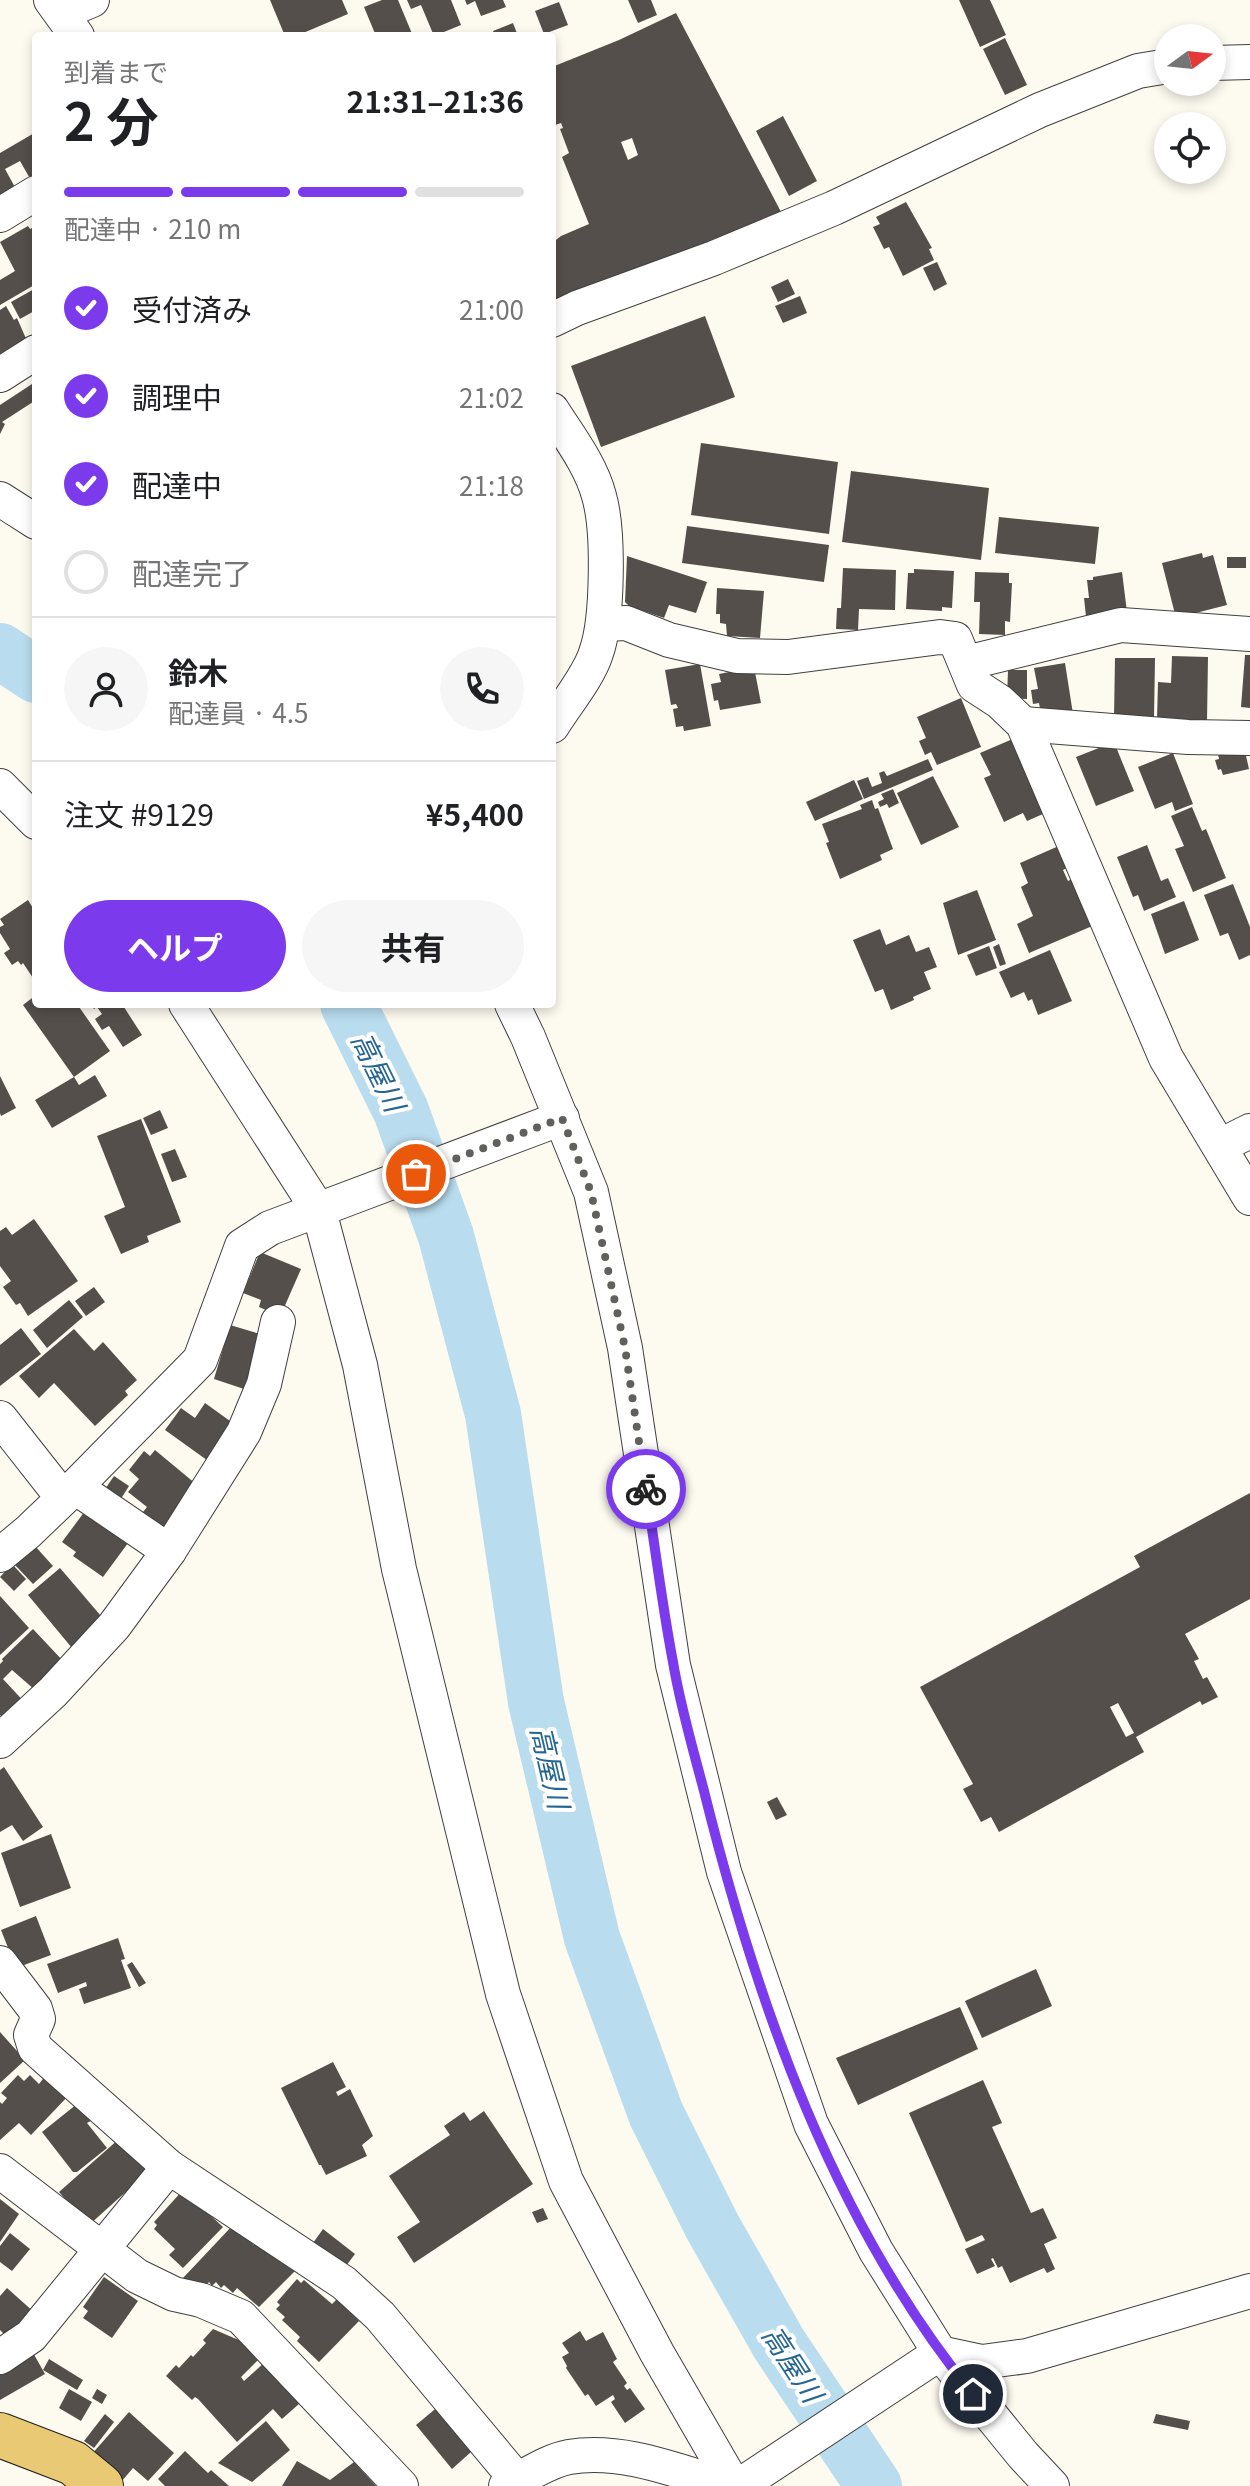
<!DOCTYPE html>
<html lang="ja">
<head>
<meta charset="utf-8">
<style>
	:root { --surface:#fff; --page:#f6f6f6; --text:#202124; --muted:#757577; --line:#e0e0e0; --accent:#7c3aed }
	body { margin:0; font-family:Georgia,"Noto Sans JP",serif; background:var(--page); color:var(--text); height:100vh; display:flex; flex-direction:column; font-size:30px; white-space:nowrap }
	* { box-sizing:border-box; margin:0 }
	p { font-size:26px; color:var(--muted) }
	.icon { flex:none; width:44px; height:44px; fill:none; stroke:currentColor; stroke-width:2; stroke-linecap:round; stroke-linejoin:round }
	.map { position:relative; flex:1; overflow:hidden }
	.sheet { position:absolute; left:32px; top:32px; width:524px; height:976px; display:flex; flex-direction:column; background:var(--surface); border-radius:8px; box-shadow:0 4px 12px #0003 }
	.sheet>* { flex:none }
	.needle { width:52px; rotate:75deg }
	.fabs { position:absolute; left:1154px; top:24px; display:grid; gap:16px }
	.fabs a { display:grid; place-items:center; width:72px; height:72px; border-radius:50%; background:var(--surface); box-shadow:0 4px 12px #0003; font-size:40px }
	.pin { position:absolute; display:grid; place-items:center; width:68px; height:68px; color:#fff; margin:-34px; border:4px solid #fff; border-radius:50%; box-shadow:0 2px 8px #0007 }
	.courier { position:absolute; display:grid; place-items:center; width:80px; height:80px; margin:-40px; border:6px solid #7c3aed; border-radius:50%; background:#fff; color:#222; box-shadow:0 2px 10px #0007 }
	.overview em { font-style:normal; font-weight:700 }
	.overview div { display:flex; flex-direction:column-reverse }
	.overview { display:flex; align-items:center; justify-content:space-between; height:136px; padding:0 32px }
	h1 { font-size:52px; font-weight:700; line-height:60px }
	.bar { display:grid; grid-template-columns:repeat(4,1fr); gap:12px 8px; align-content:center; height:96px; padding:0 32px }
	.bar i { height:10px; border-radius:6px; background:var(--line) }
	.bar .on { background:var(--accent) }
	.bar p { grid-column:span 4 }
	.line { display:flex; align-items:center; gap:20px; padding:0 32px; border-top:2px solid var(--line) }
	.line div { flex:1 }
	.round { display:grid; place-items:center; flex:none; width:84px; height:84px; border-radius:42px; background:var(--page) }
	ol { padding:0 32px; list-style:none }
	li { display:flex; align-items:center; gap:24px; height:88px }
	li p { margin-inline-start:auto }
	li .icon { padding:8px; border-radius:50%; background:var(--accent); color:#fff; stroke-width:4 }
	li:last-child { color:var(--muted) }
	li i { width:44px; height:44px; border:4px solid var(--line); border-radius:50% }
	.primary-button { display:flex; gap:16px; margin-top:auto; padding:16px 32px }
	.primary-button a { flex:1; height:92px; border-radius:48px; background:var(--accent); color:#fff; font-size:32px; font-weight:700; line-height:92px; text-align:center }
	.primary-button a+a { background:var(--page); color:var(--text) }
	.map>svg:first-child { display:block }
	.lines { fill:none; stroke-linecap:round; stroke-linejoin:round }
	.river { stroke:#b9ddef; stroke-width:56 }
	.building { fill:#554f4b; fill-rule:evenodd }
	.street-casing { stroke:#404040; stroke-width:36 }
	.primary-casing { stroke:#1e1e1e; stroke-width:46 }
	.street { stroke:#fff; stroke-width:34 }
	.primary { stroke:#e9c973; stroke-width:44 }
	.done { stroke:#61605c; stroke-width:8; stroke-dasharray:0 14.4 }
	.route { stroke:#7c3aed; stroke-width:10 }
	.labels { text-anchor:middle; dominant-baseline:central; stroke-width:8; stroke-linejoin:round; paint-order:stroke }
	.water-label { font-size:28px; font-style:italic; fill:#246592; stroke:#fff }
</style>
</head>
<body>
<div class="map">
<svg width="1250" height="2486" viewBox="0 0 1250 2486">
	<rect width="100%" height="100%" fill="#fdfaf0"/>
	<g class="lines">
		<g class="river">
			<polyline points="0,651 36,675"/>
			<polyline points="348,1004 401,1111 446,1236 493,1414 536,1702 592,1938 656,2114 712,2226 779,2344 874,2486"/>
		</g>
	</g>
	<g class="building">
		<polygon points="270,0 342,0 348,14 296,36 285,36"/>
		<polygon points="382,0 398,0 413,36 376,36 364,7"/>
		<polygon points="407,0 451,0 461,25 434,36 421,5 411,9"/>
		<polygon points="465,0 503,0 506,7 481,16 475,1 467,5"/>
		<polygon points="628,0 651,0 657,15 638,23"/>
		<polygon points="959,0 990,0 1006,35 980,47"/>
		<polygon points="559,2 568,25 544,34 535,11"/>
		<path d="M 676,13 L 789,227 L 552,315 L 552,243 L 561,236 L 589,224 L 562,157 L 569,153 L 560,129 L 563,128 L 561,123 L 552,126 L 552,67 L 619,40 ZM 632,138 L 638,155 L 628,160 L 621,142 Z"/>
		<polygon points="513,23 518,36 495,36 493,31"/>
		<polygon points="1005,38 1027,85 1005,95 983,49"/>
		<polygon points="783,116 817,181 789,196 756,131"/>
		<polygon points="36,132 36,189 20,161 5,169 22,200 0,212 0,153"/>
		<polygon points="906,202 932,248 929,249 934,260 903,276 889,247 884,249 873,227 880,224 876,217"/>
		<polygon points="28,226 30,229 36,226 36,284 0,305 0,280 15,271 0,242"/>
		<polygon points="937,262 947,284 934,291 923,268"/>
		<polygon points="788,279 795,294 778,302 771,287"/>
		<polygon points="36,288 36,310 20,319 11,302"/>
		<polygon points="800,296 807,313 783,323 775,306"/>
		<polygon points="6,306 14,320 17,318 31,350 0,359 0,310"/>
		<polygon points="705,316 735,397 601,447 571,366"/>
		<polygon points="32,384 36,390 36,400 2,422 5,424 0,434 0,405"/>
		<polygon points="701,443 838,462 829,534 691,515"/>
		<polygon points="851,471 989,488 981,560 842,542"/>
		<polygon points="999,517 1099,527 1095,564 995,553"/>
		<polygon points="687,526 829,545 824,582 682,563"/>
		<polygon points="1202,553 1203,558 1213,555 1227,605 1176,618 1162,563"/>
		<polygon points="627,556 707,582 696,613 669,605 664,618 629,606 625,602"/>
		<rect x="1227" y="557" width="19" height="11"/>
		<polygon points="843,568 896,570 895,610 859,609 858,630 836,629 837,608 841,608"/>
		<polygon points="914,569 954,571 952,608 942,607 942,611 906,609 908,573 914,573"/>
		<polygon points="975,572 1009,573 1009,583 1012,583 1010,622 1005,621 1005,635 979,634 980,602 974,602"/>
		<polygon points="1122,572 1128,620 1087,625 1084,598 1089,598 1087,580 1093,580 1093,577"/>
		<polygon points="717,588 764,591 760,638 727,636 726,624 720,623 720,614 716,614"/>
		<polygon points="1245,655 1250,655 1250,708 1241,707"/>
		<polygon points="1172,656 1208,657 1207,721 1157,719 1158,682 1171,683"/>
		<polygon points="1115,658 1155,658 1154,718 1114,717"/>
		<polygon points="1065,663 1073,714 1042,719 1039,703 1033,704 1031,690 1038,689 1034,668"/>
		<polygon points="700,664 711,726 684,731 683,726 676,727 673,709 678,708 676,704 671,705 665,670"/>
		<polygon points="754,667 761,703 720,710 718,700 714,701 711,684 721,682 719,674"/>
		<polygon points="1008,670 1027,670 1027,699 1007,698"/>
		<polygon points="961,698 981,747 937,765 931,752 925,755 919,741 926,738 917,717"/>
		<polygon points="1015,738 1052,810 1027,821 1023,813 1004,822 984,778 991,775 980,753"/>
		<polygon points="1114,742 1134,791 1096,806 1076,757"/>
		<polygon points="1244,747 1249,769 1223,775 1221,769 1218,770 1215,760 1219,759 1218,754"/>
		<polygon points="1173,753 1193,804 1175,811 1172,802 1155,809 1138,767"/>
		<polygon points="928,759 933,770 864,799 857,781 868,777 872,787 882,783 879,773 884,771 887,776"/>
		<polygon points="933,776 959,827 921,845 897,793"/>
		<polygon points="854,780 863,799 815,821 806,802"/>
		<polygon points="893,789 899,803 889,808 887,804 880,807 878,802 884,799 881,794"/>
		<polygon points="872,800 875,809 878,808 893,849 880,855 882,860 840,879 826,843 829,842 822,824 862,809 860,805"/>
		<polygon points="1192,807 1202,831 1206,829 1226,878 1193,892 1175,849 1184,846 1171,816"/>
		<polygon points="1061,845 1070,866 1063,870 1068,881 1072,879 1097,924 1029,953 1017,924 1033,916 1021,887 1028,883 1020,863"/>
		<polygon points="1147,845 1161,881 1168,878 1176,897 1144,911 1138,895 1133,897 1117,857"/>
		<polygon points="1233,884 1250,927 1250,955 1239,960 1228,933 1220,936 1204,895"/>
		<polygon points="977,890 996,940 958,955 943,903"/>
		<polygon points="28,900 36,913 36,976 33,978 23,963 21,965 18,961 12,965 4,953 10,949 0,933 0,927 4,925 0,919"/>
		<polygon points="1184,901 1199,940 1165,954 1151,914"/>
		<polygon points="880,929 886,945 909,935 916,952 929,947 937,967 924,972 931,989 913,997 914,1000 891,1010 883,989 875,992 853,940"/>
		<polygon points="999,944 1006,964 1000,966 993,947"/>
		<polygon points="989,946 997,968 976,976 967,955"/>
		<polygon points="1050,950 1072,1001 1038,1015 1032,999 1028,1001 1024,992 1011,998 999,972"/>
		<polygon points="36,995 36,1004 77,1004 110,1051 74,1077 23,1005"/>
		<polygon points="91,1004 122,1004 142,1035 123,1047 109,1026 102,1030 95,1019 102,1014 97,1007 94,1009"/>
		<polygon points="95,1075 107,1096 52,1128 35,1100 74,1077 79,1085"/>
		<polygon points="0,1076 16,1108 1,1116 0,1113"/>
		<polygon points="160,1110 168,1128 151,1135 143,1118"/>
		<polygon points="141,1119 181,1222 147,1236 149,1242 121,1254 104,1216 125,1207 97,1136"/>
		<polygon points="175,1149 187,1177 172,1182 161,1154"/>
		<polygon points="34,1219 78,1281 28,1316 20,1303 16,1305 3,1287 11,1281 0,1266 0,1231 6,1227 12,1235"/>
		<polygon points="260,1252 301,1269 283,1310 275,1314 259,1307 261,1300 243,1293"/>
		<polygon points="94,1287 105,1302 86,1316 75,1301"/>
		<polygon points="69,1300 83,1317 47,1348 33,1330"/>
		<polygon points="230,1325 270,1337 253,1392 214,1379"/>
		<polygon points="21,1328 41,1354 0,1386 0,1345"/>
		<polygon points="74,1329 94,1351 103,1342 137,1380 125,1391 128,1395 95,1426 54,1383 39,1398 19,1376"/>
		<polygon points="205,1403 237,1426 211,1463 165,1430 181,1408 195,1418"/>
		<polygon points="155,1450 202,1489 162,1536 139,1517 147,1507 128,1492 139,1479 129,1470 144,1451 150,1456"/>
		<polygon points="114,1476 129,1486 117,1505 101,1495"/>
		<path d="M 1250,1493 L 1250,1599 L 1185,1634 L 1199,1659 L 1194,1661 L 1203,1679 L 1207,1677 L 1218,1697 L 1202,1705 L 1200,1701 L 1136,1737 L 1144,1752 L 999,1832 L 991,1817 L 981,1822 L 963,1789 L 973,1784 L 920,1687 L 1140,1567 L 1134,1556 ZM 1118,1703 L 1134,1733 L 1126,1737 L 1110,1707 Z"/>
		<polygon points="88,1507 131,1539 103,1577 73,1556 76,1552 62,1542"/>
		<polygon points="35,1546 53,1566 33,1584 15,1565"/>
		<polygon points="12,1564 26,1579 14,1591 0,1577"/>
		<polygon points="60,1568 101,1616 88,1628 97,1638 77,1654 28,1595"/>
		<polygon points="0,1596 29,1628 0,1655"/>
		<polygon points="33,1629 64,1662 35,1690 12,1670 3,1679 29,1707 9,1725 0,1715 0,1664 3,1661 2,1659"/>
		<polygon points="4,1767 43,1827 23,1841 12,1825 0,1832 0,1770"/>
		<polygon points="777,1797 787,1815 776,1820 767,1802"/>
		<polygon points="51,1834 71,1888 20,1907 1,1853"/>
		<polygon points="36,1916 51,1955 16,1968 1,1930"/>
		<polygon points="118,1938 125,1959 121,1960 131,1988 84,2004 79,1989 87,1986 86,1982 58,1993 47,1964"/>
		<polygon points="132,1962 146,1983 139,1987 127,1965"/>
		<polygon points="1036,1969 1052,2006 982,2038 965,2001"/>
		<polygon points="960,2007 978,2049 858,2105 836,2058"/>
		<polygon points="0,2032 25,2060 0,2083"/>
		<polygon points="333,2062 346,2087 336,2092 338,2096 350,2089 373,2136 362,2145 367,2156 326,2175 321,2165 319,2165 281,2088"/>
		<polygon points="18,2075 24,2081 30,2075 39,2084 46,2075 69,2095 31,2135 19,2123 0,2140 0,2102 2,2104 7,2098 1,2093"/>
		<polygon points="983,2080 1002,2123 992,2127 1031,2213 1043,2208 1057,2238 1044,2244 1055,2269 1047,2273 1044,2268 1010,2283 1002,2266 998,2268 993,2258 991,2259 995,2266 977,2274 965,2249 985,2240 982,2235 966,2242 909,2113"/>
		<polygon points="77,2104 94,2119 87,2123 107,2148 77,2172 73,2172 42,2132"/>
		<polygon points="484,2111 533,2184 414,2263 397,2237 420,2222 389,2176 450,2135 444,2126 464,2112 470,2121"/>
		<polygon points="120,2138 146,2170 134,2194 129,2189 89,2225 59,2192"/>
		<polygon points="183,2190 223,2227 183,2268 169,2255 175,2249 154,2229 157,2225 154,2222"/>
		<polygon points="0,2199 19,2214 0,2242"/>
		<polygon points="543,2208 548,2219 537,2223 532,2212"/>
		<polygon points="233,2225 254,2245 257,2241 296,2270 259,2307 237,2288 233,2293 224,2285 221,2288 216,2282 212,2286 209,2282 199,2293 183,2278"/>
		<polygon points="323,2229 355,2254 346,2266 313,2243"/>
		<polygon points="10,2233 30,2249 12,2271 0,2262 0,2246"/>
		<polygon points="104,2277 138,2301 112,2338 83,2318 88,2311 83,2307"/>
		<polygon points="297,2279 301,2283 304,2280 332,2304 337,2299 359,2321 319,2362 297,2341 300,2337 282,2320 285,2317 276,2309 280,2305 277,2302"/>
		<polygon points="7,2288 35,2313 10,2340 0,2330 0,2296"/>
		<polygon points="213,2329 241,2341 260,2358 241,2377 244,2381 265,2362 300,2403 282,2419 273,2409 237,2442 198,2399 195,2397 192,2400 166,2376 176,2365 179,2368 191,2355 193,2357 206,2343 203,2340"/>
		<polygon points="580,2331 586,2341 603,2332 617,2359 613,2362 627,2383 624,2386 627,2390 630,2388 645,2409 625,2423 611,2402 615,2399 613,2395 596,2406 588,2394 585,2396 566,2368 567,2366 562,2357 569,2353 562,2343"/>
		<polygon points="32,2351 45,2374 0,2400 0,2369"/>
		<polygon points="49,2359 83,2380 77,2390 43,2370"/>
		<polygon points="69,2389 92,2402 81,2421 59,2408"/>
		<polygon points="97,2389 107,2395 102,2404 92,2398"/>
		<polygon points="440,2405 450,2418 446,2422 471,2452 452,2469 416,2425"/>
		<polygon points="129,2412 174,2453 148,2481 133,2468 121,2482 91,2455"/>
		<polygon points="105,2414 114,2422 94,2448 84,2441"/>
		<polygon points="1156,2414 1190,2421 1188,2430 1153,2423"/>
		<polygon points="266,2421 290,2450 252,2482 218,2463"/>
		<polygon points="185,2451 208,2473 211,2470 229,2486 165,2486 158,2479"/>
		<polygon points="297,2461 330,2480 354,2462 376,2486 282,2486"/>
	</g>
	<g class="lines">
		<g class="street-casing">
			<g id="street">
				<polyline points="51,0 77,36"/>
				<polyline points="61,13 92,0"/>
				<polyline points="1212,63 1250,62"/>
				<polyline points="0,215 36,193"/>
				<polyline points="552,320 577,308 714,258 834,208 1040,110 1138,71 1168,66"/>
				<polyline points="0,375 36,352"/>
				<path d="M 552,410 C 569,437 591,465 599,496 C 609,530 608,620 596,653 C 589,676 565,705 552,726"/>
				<polyline points="0,499 36,522"/>
				<polyline points="604,624 626,623 669,640 737,656 788,657 940,637 955,639 974,685 1000,702 1023,724 1166,1058 1250,1198"/>
				<polyline points="966,663 1121,625 1250,634"/>
				<polyline points="1023,724 1188,737 1250,738"/>
				<polyline points="0,786 36,822"/>
				<polyline points="186,1004 319,1211 360,1365 399,1569 503,1994 566,2181 657,2353 734,2486"/>
				<polyline points="512,1004 528,1037 591,1192 625,1348 673,1665 724,1872 811,2124 876,2251 940,2353 1023,2455 1052,2486"/>
				<polyline points="1220,1146 1250,1131"/>
				<polyline points="0,1418 63,1498"/>
				<polyline points="75,1487 169,1551"/>
				<polyline points="0,1555 28,1532 75,1487 200,1360 242,1246 270,1228 562,1118"/>
				<polyline points="0,1741 53,1692 114,1626 169,1551 244,1432 264,1384 278,1322"/>
				<polyline points="0,1963 35,2009 38,2019 31,2035 35,2048 169,2167 344,2283 380,2316 517,2480"/>
				<polyline points="0,2171 137,2276 174,2294 201,2300 241,2317 401,2486"/>
				<polyline points="0,2357 31,2336 169,2167"/>
				<path d="M 506,2486 C 525,2477 547,2461 569,2457 C 622,2448 677,2471 728,2486"/>
				<polyline points="739,2486 940,2353 982,2362 1027,2356 1250,2291"/>
			</g>
		</g>
		<g class="primary-casing">
			<polyline id="primary" points="0,2435 73,2463 101,2486"/>
		</g>
		<use href="#street" class="street"/>
		<use href="#primary" class="primary"/>
	</g>
	<g class="lines">
		<polyline class="done" points="416,1174 562,1118 591,1192 625,1348 646,1489"/>
		<path class="route" d="M 646,1489 C 655,1546 662,1605 673,1662 C 680,1705 693,1749 704,1791 C 757,2004 833,2222 973,2394"/>
	</g>
	<g class="labels">
		<g class="water-label">
			<text transform="translate(380 1071) rotate(64)">高屋川</text>
			<text transform="translate(552 1767) rotate(77)">高屋川</text>
			<text transform="translate(794 2363) rotate(57)">高屋川</text>
		</g>
	</g>
</svg>
<div class="fabs">
<a><svg class="needle" viewBox="-14 -14 28 28"><path d="M0-13l5 13h-10z" fill="#e53935"/><path d="M0 13l5-13h-10z" fill="#757577"/></svg></a>
<a><svg class="icon" aria-label="locate" viewBox="0 0 24 24"><circle cx="12" cy="12" r="6"/><path d="M12 2v4M12 18v4M2 12h4M18 12h4"/></svg></a>
</div>
<div class="pin" style="left:416px;top:1174px;background:#ea580c"><svg class="icon" aria-label="bag" viewBox="0 0 24 24"><path d="M5 8h14l-1 12H6zM9 8a3 3 0 0 1 6 0"/></svg></div>
<div class="pin" style="left:973px;top:2394px;background:#1f2937"><svg class="icon" aria-label="home" viewBox="0 0 24 24"><path d="M3 11l9-7 9 7M6 9v11h12V9"/></svg></div>
<div class="courier" style="left:646px;top:1489px"><svg class="icon" aria-label="bike" viewBox="0 0 24 24"><circle cx="6" cy="16" r="4"/><circle cx="18" cy="16" r="4"/><path d="M6 16l4-8h5l3 8M10 8l3 8H6M13 5h3"/></svg></div>
<section class="sheet">
<div class="overview"><div><h1>2 分</h1><p>到着まで</p></div><em>21:31–21:36</em></div>
<div class="bar"><i class="on"></i><i class="on"></i><i class="on"></i><i></i><p>配達中 · 210 m</p></div>
<ol>
<li><svg class="icon" aria-label="check" viewBox="0 0 24 24"><path d="M5 12l5 5 9-10"/></svg>受付済み<p>21:00</p></li>
<li><svg class="icon" aria-label="check" viewBox="0 0 24 24"><path d="M5 12l5 5 9-10"/></svg>調理中<p>21:02</p></li>
<li><svg class="icon" aria-label="check" viewBox="0 0 24 24"><path d="M5 12l5 5 9-10"/></svg>配達中<p>21:18</p></li>
<li><i></i>配達完了</li>
</ol>
<div class="line" style="height:144px"><a class="round"><svg class="icon" aria-label="person" viewBox="0 0 24 24"><circle cx="12" cy="8" r="4"/><path d="M4 21q1-7 8-7t8 7"/></svg></a><div><b>鈴木</b><p>配達員 · 4.5</p></div><a class="round"><svg class="icon" aria-label="phone" viewBox="0 0 24 24"><path d="M5 4h4l2 5-3 2q2 4 5 5l2-3 5 2v4C11 20 4 13 5 4z"/></svg></a></div>
<div class="line" style="height:104px"><div>注文 #9129</div><b>¥5,400</b></div>
<div class="primary-button"><a>ヘルプ</a><a>共有</a></div>
</section>
</div>
</body>
</html>
